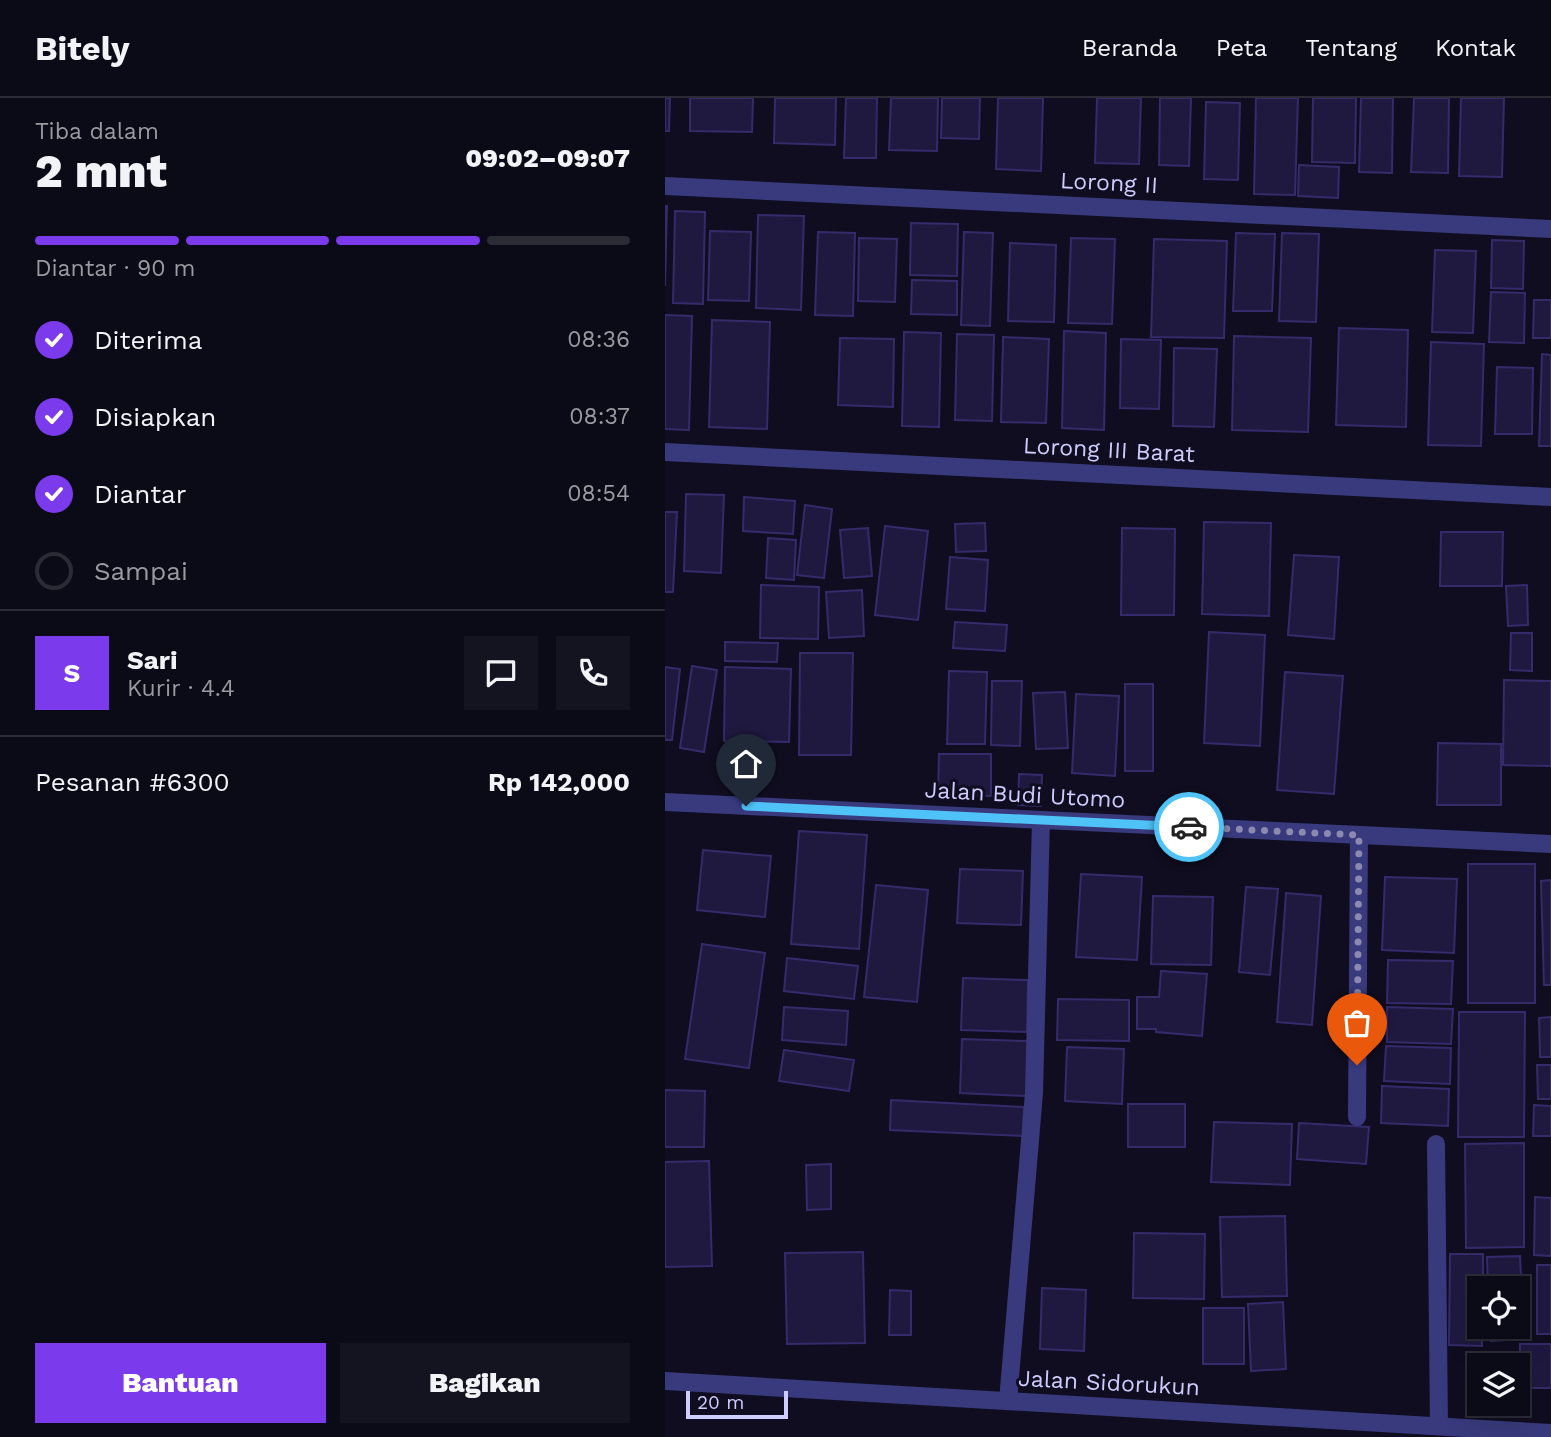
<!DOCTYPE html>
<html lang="id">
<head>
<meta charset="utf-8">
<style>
	:root { --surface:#0b0a17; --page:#141320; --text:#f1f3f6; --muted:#9a9aa1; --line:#2b2b36; --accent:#7c3aed }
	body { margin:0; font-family:"Work Sans",sans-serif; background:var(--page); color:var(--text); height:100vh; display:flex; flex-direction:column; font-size:26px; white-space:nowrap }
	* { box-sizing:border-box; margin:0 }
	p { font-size:23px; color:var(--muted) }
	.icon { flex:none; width:38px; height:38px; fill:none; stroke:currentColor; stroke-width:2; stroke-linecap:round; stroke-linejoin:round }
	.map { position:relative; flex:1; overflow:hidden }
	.drawer { display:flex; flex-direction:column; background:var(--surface); width:665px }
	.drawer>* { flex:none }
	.tools { position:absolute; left:802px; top:1178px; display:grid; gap:14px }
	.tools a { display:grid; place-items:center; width:63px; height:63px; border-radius:0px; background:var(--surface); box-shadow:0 7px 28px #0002,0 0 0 2px var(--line); font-size:35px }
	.scale { position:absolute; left:21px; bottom:18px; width:102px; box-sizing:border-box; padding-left:7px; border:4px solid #cfccfe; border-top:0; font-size:19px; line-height:24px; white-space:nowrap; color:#cfccfe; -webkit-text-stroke:5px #0f0d1f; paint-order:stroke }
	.pin { position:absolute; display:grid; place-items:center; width:60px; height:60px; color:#fff; margin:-72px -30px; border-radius:50% 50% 50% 0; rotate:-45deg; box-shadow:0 0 7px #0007 }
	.pin .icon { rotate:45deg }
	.courier { position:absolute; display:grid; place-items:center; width:70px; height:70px; margin:-35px; border:5px solid #4fc3f7; border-radius:50%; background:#fff; color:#222; box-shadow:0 2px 9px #0007 }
	.headline em { font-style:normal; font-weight:800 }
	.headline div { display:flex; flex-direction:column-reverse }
	.headline { display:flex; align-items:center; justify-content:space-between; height:119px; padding:0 35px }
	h1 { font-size:46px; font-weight:800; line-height:52px }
	.bar { display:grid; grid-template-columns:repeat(4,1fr); gap:10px 7px; align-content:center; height:84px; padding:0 35px }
	.bar i { height:9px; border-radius:5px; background:var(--line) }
	.bar .active { background:var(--accent) }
	.bar p { grid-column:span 4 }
	.line { display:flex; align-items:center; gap:18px; padding:0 35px; border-top:2px solid var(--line) }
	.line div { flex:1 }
	.round { display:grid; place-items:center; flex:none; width:74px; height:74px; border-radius:0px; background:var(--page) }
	ol { padding:0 35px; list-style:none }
	li { display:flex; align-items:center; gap:21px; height:77px }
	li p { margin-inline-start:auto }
	li .icon { padding:7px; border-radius:50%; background:var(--accent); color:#fff; stroke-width:4 }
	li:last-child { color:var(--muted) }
	li i { width:38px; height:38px; border:4px solid var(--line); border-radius:50% }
	.action { display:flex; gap:14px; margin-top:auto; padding:14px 35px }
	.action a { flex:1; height:80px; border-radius:0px; background:var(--accent); color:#fff; font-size:28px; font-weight:800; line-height:80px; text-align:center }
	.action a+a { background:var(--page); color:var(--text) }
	header { display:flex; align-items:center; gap:42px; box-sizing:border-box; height:98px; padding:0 35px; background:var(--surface); border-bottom:2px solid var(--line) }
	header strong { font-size:33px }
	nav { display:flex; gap:38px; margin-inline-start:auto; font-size:24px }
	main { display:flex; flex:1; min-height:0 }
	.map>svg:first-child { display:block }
	.building { fill:#1f1940; stroke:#352b6b; stroke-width:2 }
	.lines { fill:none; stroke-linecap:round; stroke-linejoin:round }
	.minor { stroke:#383a7d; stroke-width:18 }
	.tertiary { stroke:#383a7d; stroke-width:18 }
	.done { stroke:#8c89b0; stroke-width:7; stroke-dasharray:0 12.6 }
	.route { stroke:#4fc3f7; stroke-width:9 }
	.labels { text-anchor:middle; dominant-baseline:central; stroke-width:6; stroke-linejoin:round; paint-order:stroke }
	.street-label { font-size:23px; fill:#cfccfe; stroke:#0f0d1f }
</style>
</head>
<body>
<header>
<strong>Bitely</strong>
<nav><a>Beranda</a><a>Peta</a><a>Tentang</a><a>Kontak</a></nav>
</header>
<main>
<section class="drawer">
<div class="headline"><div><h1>2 mnt</h1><p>Tiba dalam</p></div><em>09:02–09:07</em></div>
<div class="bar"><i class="active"></i><i class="active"></i><i class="active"></i><i></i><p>Diantar · 90 m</p></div>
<ol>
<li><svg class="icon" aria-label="check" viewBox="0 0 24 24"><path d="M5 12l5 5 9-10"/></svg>Diterima<p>08:36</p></li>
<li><svg class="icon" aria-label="check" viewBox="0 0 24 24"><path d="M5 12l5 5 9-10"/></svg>Disiapkan<p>08:37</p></li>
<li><svg class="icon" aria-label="check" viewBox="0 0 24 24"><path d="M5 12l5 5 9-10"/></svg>Diantar<p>08:54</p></li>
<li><i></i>Sampai</li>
</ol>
<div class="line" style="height:126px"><b class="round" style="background:var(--accent);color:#fff">S</b><div><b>Sari</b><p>Kurir · 4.4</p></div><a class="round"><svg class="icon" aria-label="chat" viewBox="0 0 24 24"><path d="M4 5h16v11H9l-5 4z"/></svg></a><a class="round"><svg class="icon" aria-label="phone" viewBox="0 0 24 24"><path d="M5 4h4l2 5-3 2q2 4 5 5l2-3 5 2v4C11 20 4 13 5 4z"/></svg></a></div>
<div class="line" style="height:91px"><div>Pesanan #6300</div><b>Rp 142,000</b></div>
<div class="action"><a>Bantuan</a><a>Bagikan</a></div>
</section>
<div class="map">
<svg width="886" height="1339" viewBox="0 0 886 1339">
	<rect width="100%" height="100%" fill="#0f0d1f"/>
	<g class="building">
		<polygon points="0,0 5,0 4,33 0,33"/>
		<polygon points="25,0 88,0 87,34 25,33"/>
		<polygon points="110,0 171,0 170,47 109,45"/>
		<polygon points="181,0 212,0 211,60 179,60"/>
		<polygon points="226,0 273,0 272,53 224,52"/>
		<polygon points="277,0 315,0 314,41 276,40"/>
		<polygon points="333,0 378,0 376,73 331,71"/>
		<polygon points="432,0 476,0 474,66 430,65"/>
		<polygon points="495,0 526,0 524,68 494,67"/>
		<polygon points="591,0 633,0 630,97 589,96"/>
		<polygon points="648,0 691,0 690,65 647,64"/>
		<polygon points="696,0 728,0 727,75 694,74"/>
		<polygon points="749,0 784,0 783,75 746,74"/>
		<polygon points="796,0 839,0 837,79 794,78"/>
		<polygon points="541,4 575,5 573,82 539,81"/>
		<polygon points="634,67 674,69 673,100 633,98"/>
		<polygon points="0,108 2,108 0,188"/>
		<polygon points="10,113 40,114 38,206 8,205"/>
		<polygon points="93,117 139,118 136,212 91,210"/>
		<polygon points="246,125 293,126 292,178 245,177"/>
		<polygon points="45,133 86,134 84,203 43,202"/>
		<polygon points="153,134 190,135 188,218 150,217"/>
		<polygon points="299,134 328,135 325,228 296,227"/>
		<polygon points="571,135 610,136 607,213 568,213"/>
		<polygon points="617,135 654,136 651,224 614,223"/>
		<polygon points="194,140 232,141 230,204 193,203"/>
		<polygon points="406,140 450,141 447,226 403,225"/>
		<polygon points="489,141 562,143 559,240 486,239"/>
		<polygon points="827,142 859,143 858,191 826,190"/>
		<polygon points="345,145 391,147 389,224 343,223"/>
		<polygon points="770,152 811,153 808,235 767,234"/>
		<polygon points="247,182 292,183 292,217 246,216"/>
		<polygon points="826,194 860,195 859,245 824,244"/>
		<polygon points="869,202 886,202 886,240 868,240"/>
		<polygon points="0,217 27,218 24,332 0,331"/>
		<polygon points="47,222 105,224 102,331 44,329"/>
		<polygon points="674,230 743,232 741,329 671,327"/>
		<polygon points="399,233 441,235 439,332 397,330"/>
		<polygon points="239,234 276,235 274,329 237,328"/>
		<polygon points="292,236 329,237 327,323 290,322"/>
		<polygon points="569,238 646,240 643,334 567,332"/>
		<polygon points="338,239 384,241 381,325 336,324"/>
		<polygon points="175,240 229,241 228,309 173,307"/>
		<polygon points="456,241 496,242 494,311 455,310"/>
		<polygon points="766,244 819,246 816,348 763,347"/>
		<polygon points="509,250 552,251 549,329 508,328"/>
		<polygon points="877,256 886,257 886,348 874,348"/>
		<polygon points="832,269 868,270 867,336 830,336"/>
		<polygon points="21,396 59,397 56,475 19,473"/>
		<polygon points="79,399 130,403 128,436 78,433"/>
		<polygon points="140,407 167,411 159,480 132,477"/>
		<polygon points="0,414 12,414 8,494 0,494"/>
		<polygon points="539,424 606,425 604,518 537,516"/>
		<polygon points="320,425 321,453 291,454 290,426"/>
		<polygon points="220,428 263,433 253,522 210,517"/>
		<polygon points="203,430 207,478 179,480 175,432"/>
		<polygon points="457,430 510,431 509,517 456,517"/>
		<polygon points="776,434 838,434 837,488 775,488"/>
		<polygon points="103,440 131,442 129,482 101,480"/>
		<polygon points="629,457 674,459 669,541 623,537"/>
		<polygon points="285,459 323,462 320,513 281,511"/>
		<polygon points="96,487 154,489 153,541 95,540"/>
		<polygon points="862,487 863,527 843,528 841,488"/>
		<polygon points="197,492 199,538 164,540 161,494"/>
		<polygon points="290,524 342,527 340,553 288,550"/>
		<polygon points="544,534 600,537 595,648 539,645"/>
		<polygon points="846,535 867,535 867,573 845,572"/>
		<polygon points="60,544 113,545 112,564 60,563"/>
		<polygon points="135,555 188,555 186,657 134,657"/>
		<polygon points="27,568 52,572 39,654 15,650"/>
		<polygon points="0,569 15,571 7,642 0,642"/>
		<polygon points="60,569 126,571 124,644 59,643"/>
		<polygon points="284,573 322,574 320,646 282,646"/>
		<polygon points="620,574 678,578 669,696 612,692"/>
		<polygon points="839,582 886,583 886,668 838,667"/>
		<polygon points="327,583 357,583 355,648 326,647"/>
		<rect x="460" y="586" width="28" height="87"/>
		<polygon points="400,594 403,650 371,651 368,595"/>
		<polygon points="411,596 454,598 450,678 407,675"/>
		<polygon points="773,645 836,646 836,707 772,707"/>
		<polygon points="274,656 326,656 326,698 273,697"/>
		<polygon points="354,676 377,677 376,708 353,707"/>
		<polygon points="134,733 202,737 194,851 126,846"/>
		<polygon points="38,752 106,758 100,819 32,812"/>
		<rect x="803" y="766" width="67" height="139"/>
		<polygon points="295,771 358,773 356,827 292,825"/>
		<polygon points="416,776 477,779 472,862 411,859"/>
		<polygon points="720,779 792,781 789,855 717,852"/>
		<polygon points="886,782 886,887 879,887 876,783"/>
		<polygon points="211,787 263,792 252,904 199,899"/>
		<polygon points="581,789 613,791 605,877 574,874"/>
		<polygon points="621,795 656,798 647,927 612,924"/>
		<polygon points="488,798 548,799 546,867 486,866"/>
		<polygon points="37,846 100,855 84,970 20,961"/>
		<polygon points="122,860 193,868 189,901 119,893"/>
		<polygon points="723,862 788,863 786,906 722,905"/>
		<polygon points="496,873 542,876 537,938 491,934 491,931 472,931 472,899 494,899"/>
		<polygon points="298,880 363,882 362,934 296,932"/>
		<polygon points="393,901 464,902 464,943 392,942"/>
		<polygon points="119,909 183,913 181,947 117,942"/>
		<polygon points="722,909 788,911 786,946 722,944"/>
		<polygon points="794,914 860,914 859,1039 793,1039"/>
		<polygon points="886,919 886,959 875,959 874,920"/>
		<polygon points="297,941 363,943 361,998 295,995"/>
		<polygon points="721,948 786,950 785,986 719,983"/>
		<polygon points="402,949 459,951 457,1006 400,1003"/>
		<polygon points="119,952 189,962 184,993 114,983"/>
		<polygon points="872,967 886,967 886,1001 873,1001"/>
		<polygon points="717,988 784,991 783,1028 716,1025"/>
		<polygon points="0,992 40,993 39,1049 0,1049"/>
		<polygon points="226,1002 359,1009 358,1038 225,1032"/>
		<rect x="463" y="1006" width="57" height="43"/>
		<polygon points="869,1007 886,1008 886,1038 868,1038"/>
		<polygon points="549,1024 627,1026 625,1087 546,1084"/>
		<polygon points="634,1025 704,1029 701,1066 632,1061"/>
		<polygon points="859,1045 859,1149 801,1150 800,1046"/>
		<polygon points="44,1063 47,1168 0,1169 0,1064"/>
		<polygon points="166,1066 166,1111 142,1112 141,1067"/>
		<polygon points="870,1099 886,1100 886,1158 869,1157"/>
		<polygon points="620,1118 622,1198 557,1199 555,1119"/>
		<polygon points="469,1135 540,1136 539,1201 468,1200"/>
		<polygon points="198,1154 200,1245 122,1246 120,1155"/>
		<polygon points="785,1156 818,1156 818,1190 814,1190 814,1228 817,1228 817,1248 784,1247"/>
		<polygon points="855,1158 859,1241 826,1243 825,1228 852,1228 852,1190 823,1190 822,1159"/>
		<rect x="872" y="1167" width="14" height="69"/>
		<polygon points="377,1190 421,1192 419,1253 375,1251"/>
		<polygon points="225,1192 246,1193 246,1237 224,1237"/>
		<polygon points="618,1204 621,1271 586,1273 583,1206"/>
		<rect x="538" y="1210" width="41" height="56"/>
		<rect x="855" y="1246" width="31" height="44"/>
	</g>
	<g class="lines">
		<g class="minor">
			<polyline points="0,88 886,131"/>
			<polyline points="0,354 886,399"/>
			<polyline points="0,704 886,746"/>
			<polyline points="692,1019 694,737"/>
			<polyline points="771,1046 774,1328"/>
			<polyline points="343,1303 369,995 376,722"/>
		</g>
		<polyline class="tertiary" points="0,1283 886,1335"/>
	</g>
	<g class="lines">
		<polyline class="done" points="524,729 694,737 692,967"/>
		<polyline class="route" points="81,708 524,729"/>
	</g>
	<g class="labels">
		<g class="street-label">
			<text transform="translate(444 85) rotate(3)">Lorong II</text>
			<text transform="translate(444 352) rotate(3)">Lorong III Barat</text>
			<text transform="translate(360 697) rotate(3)">Jalan Budi Utomo</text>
			<text transform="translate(444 1285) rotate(3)">Jalan Sidorukun</text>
		</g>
	</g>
</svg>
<div class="tools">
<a><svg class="icon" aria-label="locate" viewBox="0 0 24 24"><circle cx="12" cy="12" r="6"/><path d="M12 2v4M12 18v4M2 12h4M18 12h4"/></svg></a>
<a><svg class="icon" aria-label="layers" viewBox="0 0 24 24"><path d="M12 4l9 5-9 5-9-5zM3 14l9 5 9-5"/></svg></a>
</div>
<div class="scale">20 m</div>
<div class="pin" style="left:692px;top:967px;background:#ea580c"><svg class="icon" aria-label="bag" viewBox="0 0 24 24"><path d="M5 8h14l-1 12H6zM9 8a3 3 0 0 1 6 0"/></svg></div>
<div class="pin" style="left:81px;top:708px;background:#1f2937"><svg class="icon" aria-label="home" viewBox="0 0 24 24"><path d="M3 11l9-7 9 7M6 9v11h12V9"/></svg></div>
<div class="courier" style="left:524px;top:729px"><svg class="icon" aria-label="car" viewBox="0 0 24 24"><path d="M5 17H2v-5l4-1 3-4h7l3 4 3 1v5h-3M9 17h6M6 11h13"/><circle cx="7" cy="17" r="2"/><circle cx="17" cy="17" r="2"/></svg></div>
</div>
</main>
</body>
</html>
